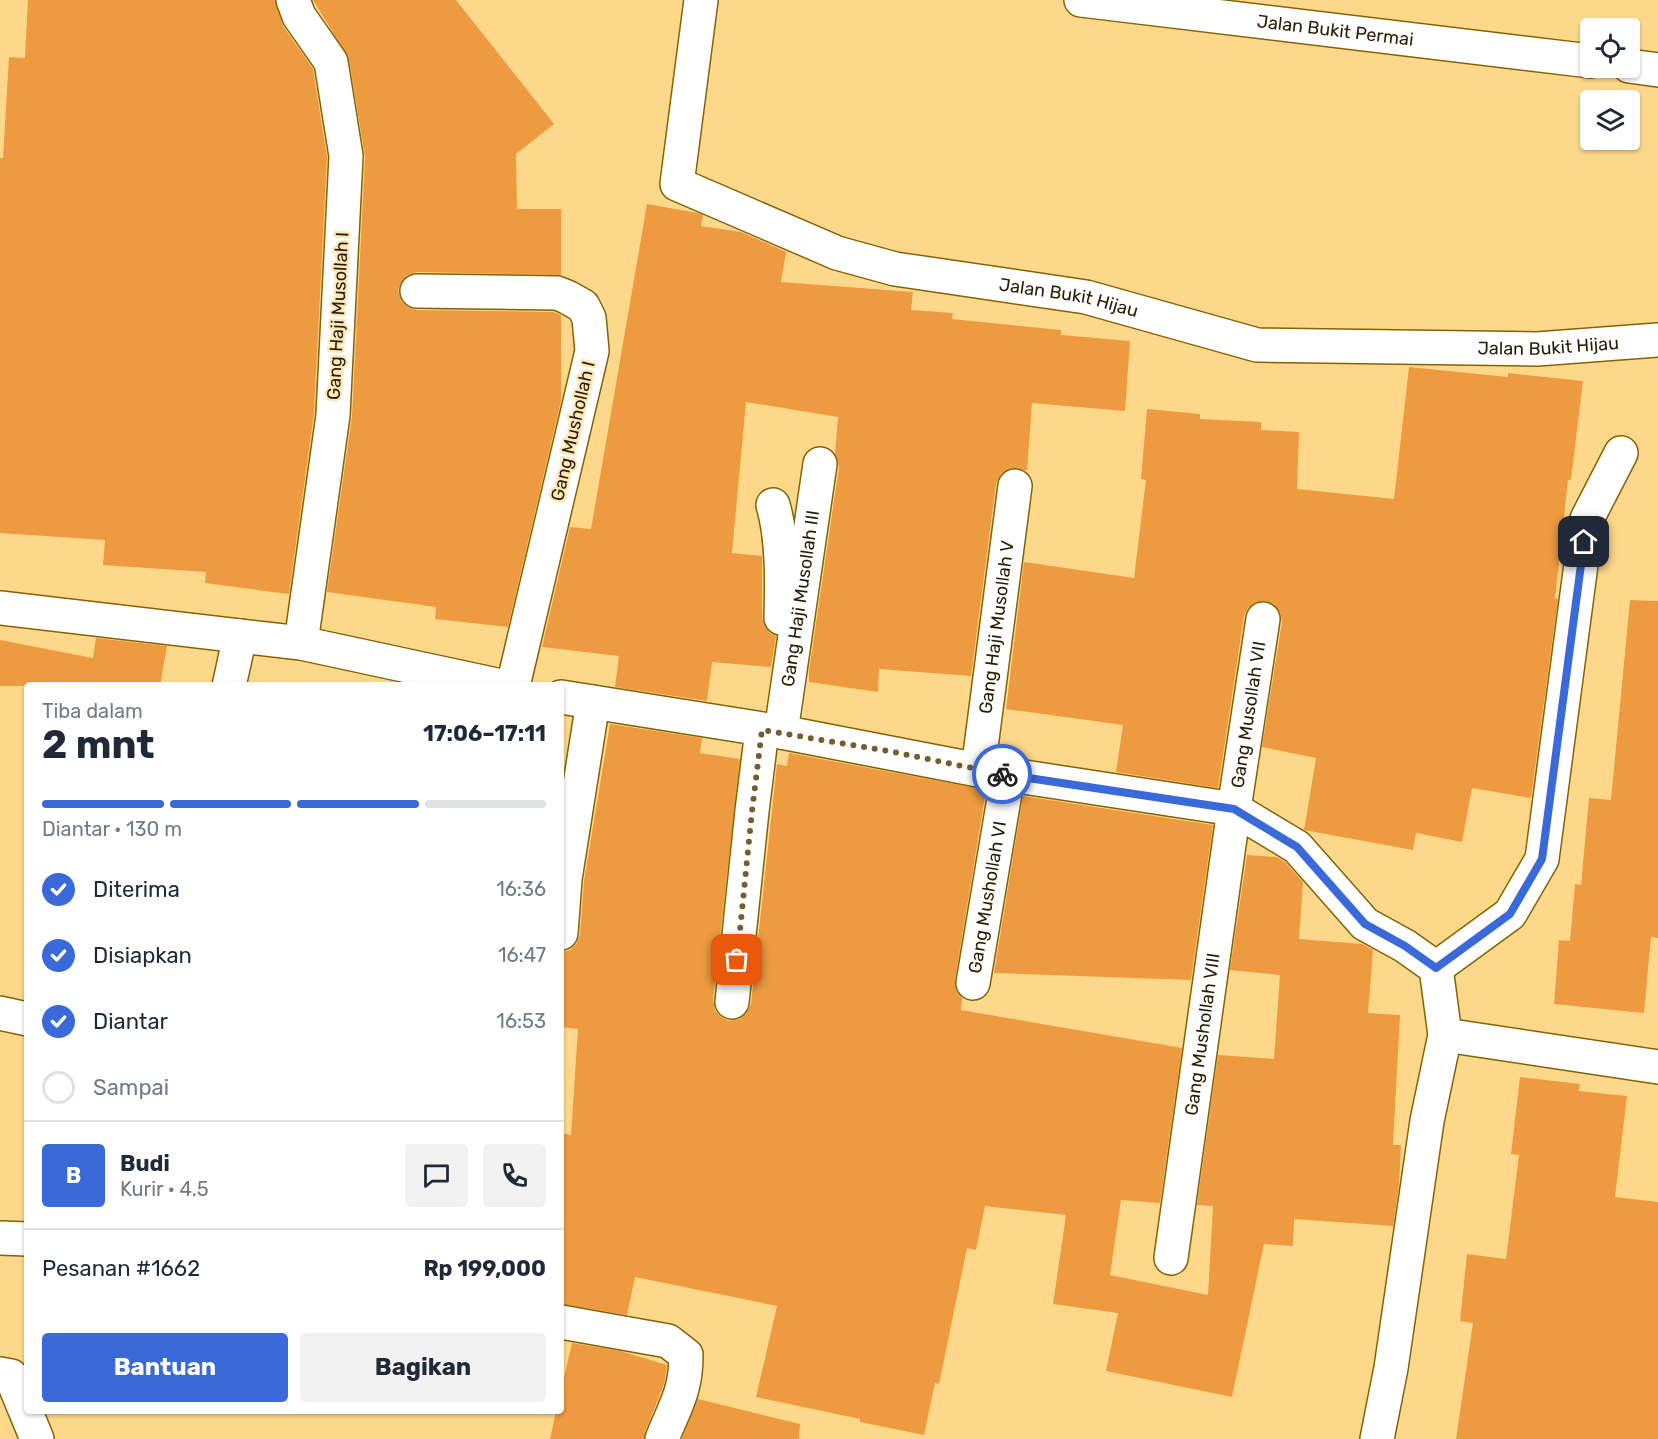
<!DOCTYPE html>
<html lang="id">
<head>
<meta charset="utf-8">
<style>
	:root { --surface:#fff; --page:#f2f2f3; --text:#1f2937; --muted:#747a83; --line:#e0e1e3; --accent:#3a69d9 }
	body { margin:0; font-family:Rubik,sans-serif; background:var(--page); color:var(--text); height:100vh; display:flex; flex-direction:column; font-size:22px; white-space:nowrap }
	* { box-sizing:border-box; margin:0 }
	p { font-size:20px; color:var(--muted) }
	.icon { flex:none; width:33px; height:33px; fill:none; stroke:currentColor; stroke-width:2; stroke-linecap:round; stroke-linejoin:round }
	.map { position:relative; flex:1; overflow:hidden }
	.panel { position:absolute; left:24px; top:682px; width:540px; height:732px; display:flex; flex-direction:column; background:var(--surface); border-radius:6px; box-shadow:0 2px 4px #0004 }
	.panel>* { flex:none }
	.tools { position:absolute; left:1580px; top:18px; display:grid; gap:12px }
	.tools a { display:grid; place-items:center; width:60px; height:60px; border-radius:6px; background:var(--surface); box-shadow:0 2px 4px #0004; font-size:30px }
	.pin { position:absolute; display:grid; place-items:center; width:51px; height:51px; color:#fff; margin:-26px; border-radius:12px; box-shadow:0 3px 9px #0006 }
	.courier { position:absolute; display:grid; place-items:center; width:60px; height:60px; margin:-30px; border:4px solid #3a69d9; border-radius:50%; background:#fff; color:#222; box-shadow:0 2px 8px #0007 }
	.headline em { font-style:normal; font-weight:700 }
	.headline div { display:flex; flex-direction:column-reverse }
	.headline { display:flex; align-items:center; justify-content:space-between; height:102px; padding:0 18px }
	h1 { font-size:39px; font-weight:700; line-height:45px }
	.bar { display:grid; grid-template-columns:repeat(4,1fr); gap:9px 6px; align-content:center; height:72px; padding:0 18px }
	.bar i { height:8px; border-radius:4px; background:var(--line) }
	.bar .on { background:var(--accent) }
	.bar p { grid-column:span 4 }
	.line { display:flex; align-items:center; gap:15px; padding:0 18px; border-top:2px solid var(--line) }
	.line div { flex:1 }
	.round { display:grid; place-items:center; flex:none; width:63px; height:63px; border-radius:6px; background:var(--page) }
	ol { padding:0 18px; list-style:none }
	li { display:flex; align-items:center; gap:18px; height:66px }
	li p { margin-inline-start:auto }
	li .icon { padding:6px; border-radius:50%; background:var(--accent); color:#fff; stroke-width:4 }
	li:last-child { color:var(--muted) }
	li i { width:33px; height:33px; border:3px solid var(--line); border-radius:50% }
	.primary-button { display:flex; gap:12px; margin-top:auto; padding:12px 18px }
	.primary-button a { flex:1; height:69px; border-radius:6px; background:var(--accent); color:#fff; font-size:24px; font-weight:700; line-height:69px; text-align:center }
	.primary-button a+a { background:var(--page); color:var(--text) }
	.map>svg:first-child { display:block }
	.building { fill:#ed9a41 }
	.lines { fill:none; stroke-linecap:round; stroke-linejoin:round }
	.minor-casing { stroke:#856202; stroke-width:36 }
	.minor { stroke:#fff; stroke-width:33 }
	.done { stroke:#745e30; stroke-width:6; stroke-dasharray:0 10.8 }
	.route { stroke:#3a69d9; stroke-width:8 }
	.labels { text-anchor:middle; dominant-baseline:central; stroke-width:5; stroke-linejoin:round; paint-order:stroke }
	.street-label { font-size:18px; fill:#2a1c00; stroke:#fee8ba }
</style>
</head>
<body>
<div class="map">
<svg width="1658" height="1439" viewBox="0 0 1658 1439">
	<rect width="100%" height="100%" fill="#fed88a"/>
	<g class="building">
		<polygon points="28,0 275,0 283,26 313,69 327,157 314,413 289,594 205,583 206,572 103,565 105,540 0,533 0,158 3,158 9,57 25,58"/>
		<polygon points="313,0 456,0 554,124 516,154 517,209 561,209 561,275 417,272 407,275 401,282 398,290 401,301 408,307 417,310 553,312 561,315 561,401 508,627 435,619 436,607 327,592 352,416 365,157 349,59"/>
		<polygon points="647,204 698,213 703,215 701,226 741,232 786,252 781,282 913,292 911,310 953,313 952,319 1061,330 1061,335 1130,341 1125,411 1032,403 1027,471 1018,468 1008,469 1001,474 996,484 971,676 879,669 878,692 809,682 809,671 839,467 835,454 838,417 746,402 732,553 762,556 762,618 765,627 771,634 776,636 771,667 712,662 707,701 615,687 619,656 542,647 570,527 591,529"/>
		<polygon points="1409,367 1508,377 1508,373 1583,381 1571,480 1568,480 1555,598 1558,599 1531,798 1472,788 1462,842 1416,833 1413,850 1304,830 1316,758 1262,747 1282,622 1280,612 1274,604 1266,601 1256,602 1248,608 1244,616 1218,788 1116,772 1123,725 1006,709 1024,562 1134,578 1146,480 1141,479 1147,409 1200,414 1200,419 1261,422 1261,430 1299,432 1297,489 1394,499"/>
		<polygon points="1630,600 1658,601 1658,938 1651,937 1644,1013 1554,1004 1559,940 1570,941 1575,884 1581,885 1589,798 1611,800"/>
		<polygon points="96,638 167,646 160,686 0,686 0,640 93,658"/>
		<polygon points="610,724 702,738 700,753 740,759 713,1000 715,1010 721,1017 729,1021 740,1019 747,1012 751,1004 777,764 787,766 789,753 986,790 955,980 956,990 962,998 961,1010 1182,1048 1160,1203 1121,1200 1110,1275 1208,1295 1213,1206 1197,1205 1218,1055 1274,1059 1280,975 1230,970 1247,855 1277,857 1285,862 1303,882 1299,939 1362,944 1373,950 1368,1013 1400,1015 1393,1145 1401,1145 1399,1185 1393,1226 1294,1219 1293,1246 1264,1244 1232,1397 1106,1371 1118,1313 1053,1304 1066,1215 985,1206 976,1250 967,1248 939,1384 935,1383 924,1435 860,1422 860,1419 756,1397 777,1306 635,1277 627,1315 561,1304 561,1133 571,1135 578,1029 561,1027 561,952 570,950 576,944 580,935 584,881"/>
		<polygon points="1023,796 1213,825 1191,980 994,973"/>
		<polygon points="1520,1077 1580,1084 1579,1091 1627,1096 1615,1197 1658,1202 1658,1439 1456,1439 1473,1323 1460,1321 1467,1254 1506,1259 1519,1155 1511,1154"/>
		<polygon points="572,1343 620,1351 667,1365 664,1384 645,1432 644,1439 550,1439 556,1412 561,1412 561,1391"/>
		<polygon points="698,1399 800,1424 799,1439 682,1439"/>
	</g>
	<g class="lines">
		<g class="minor-casing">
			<g id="minor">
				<polyline points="293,0 299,16 331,62 346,156 333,415 301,643"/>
				<path id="s1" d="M 701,0 L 677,184 L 837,253 L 895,269 L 1086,297 L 1257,345 L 1537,349 L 1658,340"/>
				<path id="s2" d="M 1081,0 L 1590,61"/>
				<polyline points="1629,66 1658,70"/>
				<polyline points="417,291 557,293 567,297 583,306 589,318 592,351 513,686"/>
				<path d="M 773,505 C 783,539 782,584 781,618"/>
				<polyline points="0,608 301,643 501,686"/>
				<polyline points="229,686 240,636"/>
				<polyline points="561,697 781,732 978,770 1234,809 1297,847 1365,924 1405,946 1436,968 1445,1035 1427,1121 1391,1368 1377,1439"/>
				<path id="s3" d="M 781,732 L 820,464"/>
				<path id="s4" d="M 978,770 L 1015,486"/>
				<polyline points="561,933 565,879 593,702"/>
				<polyline points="1436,968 1510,914 1542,859 1587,519 1621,453"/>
				<path id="s5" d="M 973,983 L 1008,775"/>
				<polyline points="732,1002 752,811 762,730"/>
				<polyline points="0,1013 27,1019"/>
				<polyline points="1445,1035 1658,1067"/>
				<polyline points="0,1238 27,1239"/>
				<path id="s6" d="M 1171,1258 L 1234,809 L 1263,619"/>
				<path d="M 561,1322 L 668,1341 L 686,1355 C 686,1392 675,1406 662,1439"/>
				<polyline points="0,1374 11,1376 37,1439"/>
			</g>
		</g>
		<use href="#minor" class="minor"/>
	</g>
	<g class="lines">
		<polyline class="done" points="737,960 752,811 762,730 888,751 1002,774"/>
		<polyline class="route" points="1002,774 1234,809 1297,847 1365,924 1405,946 1436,968 1510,914 1542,859 1584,542"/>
	</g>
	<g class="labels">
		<g class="street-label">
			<text stroke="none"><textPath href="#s2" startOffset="256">Jalan Bukit Permai</textPath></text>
			<text stroke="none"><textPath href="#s1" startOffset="596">Jalan Bukit Hijau</textPath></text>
			<text transform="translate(338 316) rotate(-87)">Gang Haji Musollah I</text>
			<text stroke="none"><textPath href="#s1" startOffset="1082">Jalan Bukit Hijau</textPath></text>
			<text transform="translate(573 431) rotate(-77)">Gang Mushollah I</text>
			<text stroke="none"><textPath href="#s3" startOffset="135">Gang Haji Musollah III</textPath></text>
			<text stroke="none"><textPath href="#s4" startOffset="144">Gang Haji Musollah V</textPath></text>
			<text stroke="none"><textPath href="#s6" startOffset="549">Gang Musollah VII</textPath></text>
			<text stroke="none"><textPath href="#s5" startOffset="87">Gang Mushollah VI</textPath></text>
			<text stroke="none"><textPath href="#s6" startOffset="226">Gang Mushollah VIII</textPath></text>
		</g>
	</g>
</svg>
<div class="tools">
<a><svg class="icon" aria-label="locate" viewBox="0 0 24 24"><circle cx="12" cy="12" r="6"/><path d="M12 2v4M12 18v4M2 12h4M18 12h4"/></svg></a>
<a><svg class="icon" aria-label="layers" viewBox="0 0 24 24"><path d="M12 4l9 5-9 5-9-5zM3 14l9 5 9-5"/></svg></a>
</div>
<div class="pin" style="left:737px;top:960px;background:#ea580c"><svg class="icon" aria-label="bag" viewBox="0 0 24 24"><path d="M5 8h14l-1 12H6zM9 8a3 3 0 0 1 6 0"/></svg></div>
<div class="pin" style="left:1584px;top:542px;background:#1f2937"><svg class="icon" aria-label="home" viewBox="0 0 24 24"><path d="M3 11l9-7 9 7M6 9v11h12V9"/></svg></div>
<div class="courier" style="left:1002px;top:774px"><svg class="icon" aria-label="bike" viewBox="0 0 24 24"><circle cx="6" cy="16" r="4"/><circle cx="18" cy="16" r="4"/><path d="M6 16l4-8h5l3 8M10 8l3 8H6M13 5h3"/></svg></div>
<section class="panel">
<div class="headline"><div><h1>2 mnt</h1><p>Tiba dalam</p></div><em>17:06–17:11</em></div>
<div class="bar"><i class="on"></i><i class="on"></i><i class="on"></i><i></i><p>Diantar · 130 m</p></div>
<ol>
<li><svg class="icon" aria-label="check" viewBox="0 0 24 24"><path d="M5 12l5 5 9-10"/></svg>Diterima<p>16:36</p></li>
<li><svg class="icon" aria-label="check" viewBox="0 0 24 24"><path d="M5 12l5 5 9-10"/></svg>Disiapkan<p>16:47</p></li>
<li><svg class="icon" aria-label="check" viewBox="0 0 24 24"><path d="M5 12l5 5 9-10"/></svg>Diantar<p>16:53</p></li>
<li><i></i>Sampai</li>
</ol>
<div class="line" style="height:108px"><b class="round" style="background:var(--accent);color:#fff">B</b><div><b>Budi</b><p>Kurir · 4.5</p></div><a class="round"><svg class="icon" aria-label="chat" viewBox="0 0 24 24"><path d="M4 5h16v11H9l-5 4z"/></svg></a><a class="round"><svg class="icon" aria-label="phone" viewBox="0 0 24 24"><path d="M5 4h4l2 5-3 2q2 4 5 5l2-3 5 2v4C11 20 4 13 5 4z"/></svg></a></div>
<div class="line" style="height:78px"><div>Pesanan #1662</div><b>Rp 199,000</b></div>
<div class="primary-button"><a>Bantuan</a><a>Bagikan</a></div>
</section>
</div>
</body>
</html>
